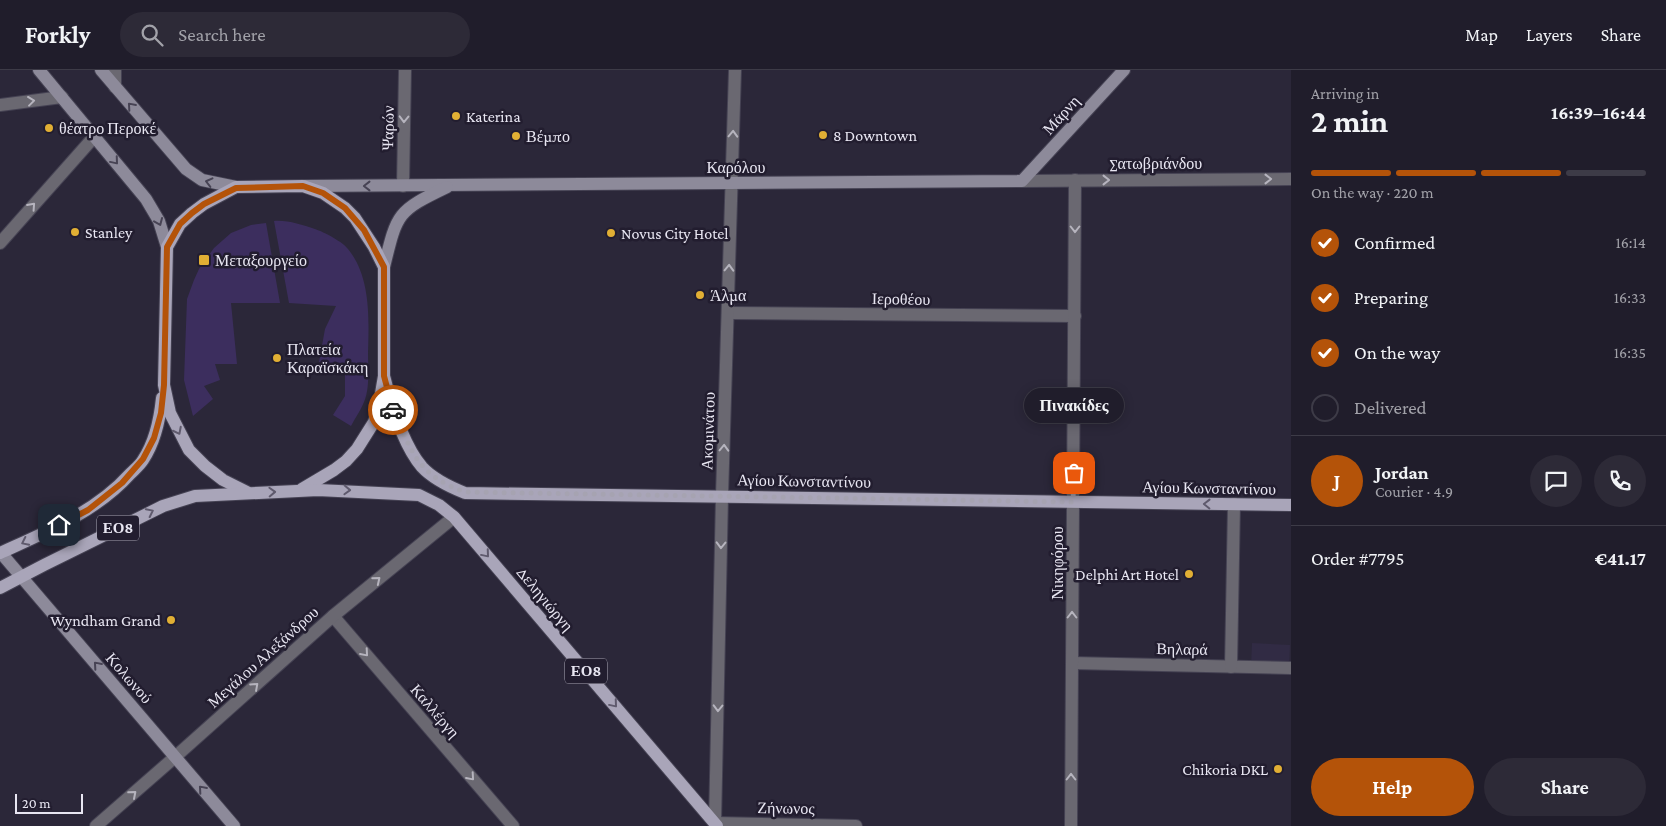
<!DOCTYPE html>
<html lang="en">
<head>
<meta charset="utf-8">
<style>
	:root { --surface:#201d2b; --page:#2d2a37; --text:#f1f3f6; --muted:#a2a2a9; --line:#3d3b47; --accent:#b45309 }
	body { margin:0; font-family:"Crimson Pro",serif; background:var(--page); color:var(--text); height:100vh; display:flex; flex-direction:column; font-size:19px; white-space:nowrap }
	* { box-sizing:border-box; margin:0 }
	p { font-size:16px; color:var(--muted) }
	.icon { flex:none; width:28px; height:28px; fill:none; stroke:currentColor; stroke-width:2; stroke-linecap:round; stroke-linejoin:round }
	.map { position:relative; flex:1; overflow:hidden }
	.drawer { display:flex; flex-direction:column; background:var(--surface); width:375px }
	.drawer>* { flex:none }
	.scale { position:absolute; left:15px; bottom:12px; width:68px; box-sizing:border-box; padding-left:5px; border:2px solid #e8e6f2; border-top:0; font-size:14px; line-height:18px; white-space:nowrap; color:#e8e6f2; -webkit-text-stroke:4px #221d2f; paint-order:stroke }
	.pin { position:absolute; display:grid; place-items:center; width:42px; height:42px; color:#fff; margin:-21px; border-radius:10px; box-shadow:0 2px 8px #0006 }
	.courier { position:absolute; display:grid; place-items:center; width:50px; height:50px; margin:-25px; border:4px solid #b45309; border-radius:50%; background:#fff; color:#222; box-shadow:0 1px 6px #0007 }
	.bubble { position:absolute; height:35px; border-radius:18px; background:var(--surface); box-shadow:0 2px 12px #0003,0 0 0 1px var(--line); font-size:16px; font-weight:700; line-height:35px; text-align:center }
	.head em { font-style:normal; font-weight:700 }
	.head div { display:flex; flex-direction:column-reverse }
	.head { display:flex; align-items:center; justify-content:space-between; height:85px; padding:0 20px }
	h1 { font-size:32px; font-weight:700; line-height:38px }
	.bar { display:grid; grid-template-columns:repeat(4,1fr); gap:8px 5px; align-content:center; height:60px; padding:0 20px }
	.bar i { height:6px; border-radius:4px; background:var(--line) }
	.bar .selected { background:var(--accent) }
	.bar p { grid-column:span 4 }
	.line { display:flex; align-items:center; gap:12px; padding:0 20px; border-top:1px solid var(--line) }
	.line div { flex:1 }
	.round { display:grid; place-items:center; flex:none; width:52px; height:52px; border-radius:26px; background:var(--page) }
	ol { padding:0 20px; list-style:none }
	li { display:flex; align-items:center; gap:15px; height:55px }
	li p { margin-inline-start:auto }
	li .icon { padding:5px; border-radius:50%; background:var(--accent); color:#fff; stroke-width:4 }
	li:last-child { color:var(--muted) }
	li i { width:28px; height:28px; border:2px solid var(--line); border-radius:50% }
	.primary-button { display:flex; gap:10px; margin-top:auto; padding:10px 20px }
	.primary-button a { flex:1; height:58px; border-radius:30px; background:var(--accent); color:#fff; font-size:20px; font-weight:700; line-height:58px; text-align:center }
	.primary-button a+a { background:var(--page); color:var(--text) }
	header { display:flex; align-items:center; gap:30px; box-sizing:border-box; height:70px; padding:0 25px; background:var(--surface); border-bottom:1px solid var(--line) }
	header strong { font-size:24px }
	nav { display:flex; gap:28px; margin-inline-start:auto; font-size:18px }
	.search { width:350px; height:45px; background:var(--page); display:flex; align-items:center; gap:12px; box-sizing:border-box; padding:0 18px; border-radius:28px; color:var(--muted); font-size:19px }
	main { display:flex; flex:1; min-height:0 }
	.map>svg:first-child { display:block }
	.built { fill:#312b44 }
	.green { fill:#3c2e5e }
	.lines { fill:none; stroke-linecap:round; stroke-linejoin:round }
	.street-casing { stroke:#454253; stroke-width:14 }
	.secondary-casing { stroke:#454253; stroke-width:14 }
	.primary-casing { stroke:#454253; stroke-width:14 }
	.street { stroke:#6a6871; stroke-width:12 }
	.secondary { stroke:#8d8a9a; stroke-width:12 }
	.primary { stroke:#a9a5b9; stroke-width:12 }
	.oneway { stroke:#b6b4be }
	.oneway2 { stroke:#474354 }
	.oneway3 { stroke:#5f5a6d }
	.done { stroke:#a6a3b1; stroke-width:5; stroke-dasharray:0 9 }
	.route { stroke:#b45309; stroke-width:6 }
	.poi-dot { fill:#e1af34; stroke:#221d2f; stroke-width:2 }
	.labels { text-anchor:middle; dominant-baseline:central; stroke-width:5; stroke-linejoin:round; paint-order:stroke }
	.shield { fill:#221d2f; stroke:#adaab8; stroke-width:1 }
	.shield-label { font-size:15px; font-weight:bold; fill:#e8e6f2 }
	.street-label { font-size:16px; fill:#e8e6f2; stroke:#221d2f }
	.poi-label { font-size:16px; fill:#e8e6f2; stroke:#221d2f; text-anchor:start }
</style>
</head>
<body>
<header>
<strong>Forkly</strong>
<div class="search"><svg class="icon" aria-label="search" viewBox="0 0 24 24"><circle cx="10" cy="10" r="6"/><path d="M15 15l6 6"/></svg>Search here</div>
<nav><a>Map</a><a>Layers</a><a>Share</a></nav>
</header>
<main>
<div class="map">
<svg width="1291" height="756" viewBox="0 0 1291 756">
	<rect width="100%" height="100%" fill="#2b2739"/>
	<polygon class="built" points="1252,573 1290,575 1289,599 1251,597"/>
	<g class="green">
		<path d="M 274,151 C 288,150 302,155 315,159 C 324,162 343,172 348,179 C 371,207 369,249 368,283 C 368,298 370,318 364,332 C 361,340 355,348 351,356 L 333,345 L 345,326 L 345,294 L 319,292 L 325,259 L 336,236 L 289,233 Z"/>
		<polygon points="266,153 280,233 231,233 237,294 215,294 220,310 204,316 213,329 193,346 184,310 187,229 194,210 199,199 214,178 231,163 251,155"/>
	</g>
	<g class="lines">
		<g class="street-casing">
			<g id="street">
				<polyline points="115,0 115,17"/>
				<polyline points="0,35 62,27"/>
				<polyline points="1022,111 1291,109"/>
				<polyline points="403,116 405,0"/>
				<polyline points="0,173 94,67"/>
				<polyline points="728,243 1075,246"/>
				<polyline points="333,546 513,756"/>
				<polyline points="1072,593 1291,598"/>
				<polyline points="1231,597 1234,434"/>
				<polyline points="715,753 722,426 735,0"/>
				<polyline points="715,753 856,756"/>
				<polyline points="96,756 175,687 333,546 454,447"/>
				<polyline points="1071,756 1075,110"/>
			</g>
		</g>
		<g class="secondary-casing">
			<g id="secondary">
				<polyline points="39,0 146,129 159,151 167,177"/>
				<polyline points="101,0 186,99 202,110 236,117"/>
				<polyline points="305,116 1022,111 1124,0"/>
				<path d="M 384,197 C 397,143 397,141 447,117"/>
				<polyline points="1,483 234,756"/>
			</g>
		</g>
		<g class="primary-casing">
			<g id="primary">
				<path d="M 384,306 C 391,334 403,375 422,397 C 433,409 450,417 465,423 L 1291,435"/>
				<polyline points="247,422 223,410 205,396 189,380 170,343 164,315 167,177 180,154 192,143 204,134 236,117 303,116 323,123 345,138 355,148 374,177 384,197 384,306 379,335 374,352 357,379 346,391 334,400 302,419"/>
				<path d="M 0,483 C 46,462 96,442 130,404 C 135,399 140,395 143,390 C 155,372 160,348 162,328"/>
				<polyline points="0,518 44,495 163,436 195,426 318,420 419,425 439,435 454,447 717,756"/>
			</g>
		</g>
		<use href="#street" class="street"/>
		<use href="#secondary" class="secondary"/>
		<use href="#primary" class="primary"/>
	</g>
	<defs><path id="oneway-chevron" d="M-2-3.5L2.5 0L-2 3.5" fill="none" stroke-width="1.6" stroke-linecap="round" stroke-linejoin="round" transform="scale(1.25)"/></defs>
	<g class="oneway">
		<use href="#oneway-chevron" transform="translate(31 31) rotate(-7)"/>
		<use href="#oneway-chevron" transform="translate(404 49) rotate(91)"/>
		<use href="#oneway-chevron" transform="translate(733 64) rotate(-88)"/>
		<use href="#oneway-chevron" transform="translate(1268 109)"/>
		<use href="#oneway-chevron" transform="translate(1106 110)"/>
		<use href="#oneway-chevron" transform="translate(32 136) rotate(-48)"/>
		<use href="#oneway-chevron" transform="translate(1075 159) rotate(90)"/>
		<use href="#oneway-chevron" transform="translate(729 198) rotate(-88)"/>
		<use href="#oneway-chevron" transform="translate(724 378) rotate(-88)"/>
		<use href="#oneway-chevron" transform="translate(721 475) rotate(91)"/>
		<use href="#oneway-chevron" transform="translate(377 510) rotate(-39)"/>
		<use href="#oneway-chevron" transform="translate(1072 545) rotate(-90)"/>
		<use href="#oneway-chevron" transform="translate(365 583) rotate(49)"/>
		<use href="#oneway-chevron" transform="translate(255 616) rotate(-42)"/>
		<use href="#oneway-chevron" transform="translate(718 638) rotate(91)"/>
		<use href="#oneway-chevron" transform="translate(471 707) rotate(49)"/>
		<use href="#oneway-chevron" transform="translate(1071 707) rotate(-90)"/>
		<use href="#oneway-chevron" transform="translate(133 724) rotate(-41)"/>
	</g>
	<g class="oneway2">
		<use href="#oneway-chevron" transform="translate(131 36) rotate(-131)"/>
		<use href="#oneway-chevron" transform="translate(115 91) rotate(50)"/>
		<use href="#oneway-chevron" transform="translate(209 112) rotate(-166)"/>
		<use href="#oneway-chevron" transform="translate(367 116) rotate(180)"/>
		<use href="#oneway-chevron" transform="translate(159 152) rotate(67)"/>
		<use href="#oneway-chevron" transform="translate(97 595) rotate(-131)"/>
		<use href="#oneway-chevron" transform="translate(202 719) rotate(-131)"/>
	</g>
	<g class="oneway3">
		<use href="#oneway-chevron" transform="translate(178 361) rotate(63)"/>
		<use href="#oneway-chevron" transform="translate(347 420) rotate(2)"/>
		<use href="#oneway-chevron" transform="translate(272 422) rotate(-2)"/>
		<use href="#oneway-chevron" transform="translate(1207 434) rotate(-179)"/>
		<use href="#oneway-chevron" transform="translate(150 442) rotate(-26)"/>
		<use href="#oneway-chevron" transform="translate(25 472) rotate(154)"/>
		<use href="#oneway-chevron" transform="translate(486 484) rotate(50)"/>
		<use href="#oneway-chevron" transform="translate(614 634) rotate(50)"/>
	</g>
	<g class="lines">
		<path class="done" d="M 393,340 C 412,382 418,406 465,422 L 1073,432 L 1074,403"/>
		<polyline class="route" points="59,455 88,440 122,413 143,389 154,368 161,343 164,315 167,177 180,154 192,143 204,134 236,118 303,116 323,123 345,138 364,160 384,197 384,306 393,340"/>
	</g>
	<g class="poi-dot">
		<circle cx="456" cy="46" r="5"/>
		<circle cx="49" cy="58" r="5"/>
		<circle cx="823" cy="65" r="5"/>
		<circle cx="516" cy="66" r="5"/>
		<circle cx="75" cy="162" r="5"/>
		<circle cx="611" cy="163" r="5"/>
		<rect x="198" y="184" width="12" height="12" rx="2.5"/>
		<circle cx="700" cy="225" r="5"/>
		<circle cx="277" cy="288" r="5"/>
		<circle cx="1189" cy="504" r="5"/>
		<circle cx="171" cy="550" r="5"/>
		<circle cx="1278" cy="699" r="5"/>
	</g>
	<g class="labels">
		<g class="shield">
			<rect x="97" y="445.5" width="42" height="25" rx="4"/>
			<rect x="565" y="588.5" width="42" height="25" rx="4"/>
		</g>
		<g class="shield-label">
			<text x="118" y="458">ΕΟ8</text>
			<text x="586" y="601">ΕΟ8</text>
		</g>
		<g class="street-label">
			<text transform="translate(1061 45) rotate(-48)">Μάρνη</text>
			<text transform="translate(388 58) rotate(-89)">Ψαρών</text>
			<text x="1156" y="93">Σατωβριάνδου</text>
			<text x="736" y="97">Καρόλου</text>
			<text transform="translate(901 229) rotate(1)">Ιεροθέου</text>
			<text transform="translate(708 361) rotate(-88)">Ακομινάτου</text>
			<text transform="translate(804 411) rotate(1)">Αγίου Κωνσταντίνου</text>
			<text transform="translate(1209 418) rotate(1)">Αγίου Κωνσταντίνου</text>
			<text transform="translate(1057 493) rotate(-90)">Νικηφόρου</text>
			<text transform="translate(545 529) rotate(50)">Δεληγιώργη</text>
			<text transform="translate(1182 579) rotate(1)">Βηλαρά</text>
			<text transform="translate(263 587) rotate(-42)">Μεγάλου Αλεξάνδρου</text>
			<text transform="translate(129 608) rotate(49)">Κολωνού</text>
			<text transform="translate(435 641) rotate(49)">Καλλέργη</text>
			<text transform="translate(786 738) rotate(1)">Ζήνωνος</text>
		</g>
		<g class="poi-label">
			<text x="466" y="46">Katerina</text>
			<text x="59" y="58">θέατρο Περοκέ</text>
			<text x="833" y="65">8 Downtown</text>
			<text x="526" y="66">Βέμπο</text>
			<text x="85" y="162">Stanley</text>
			<text x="621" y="163">Novus City Hotel</text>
			<text x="215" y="190">Μεταξουργείο</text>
			<text x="710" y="225">Άλμα</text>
			<text x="287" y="279">Πλατεία<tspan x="287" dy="18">Καραϊσκάκη</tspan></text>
			<text x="1179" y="504" text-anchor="end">Delphi Art Hotel</text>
			<text x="161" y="550" text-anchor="end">Wyndham Grand</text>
			<text x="1268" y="699" text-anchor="end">Chikoria DKL</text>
		</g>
	</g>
</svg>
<div class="scale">20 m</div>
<div class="pin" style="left:1074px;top:403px;background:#ea580c"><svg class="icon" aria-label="bag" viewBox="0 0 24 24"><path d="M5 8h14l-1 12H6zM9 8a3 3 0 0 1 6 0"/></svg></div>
<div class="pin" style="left:59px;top:455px;background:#1f2937"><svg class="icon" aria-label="home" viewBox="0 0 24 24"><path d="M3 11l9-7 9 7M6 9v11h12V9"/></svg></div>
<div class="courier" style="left:393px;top:340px"><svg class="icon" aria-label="car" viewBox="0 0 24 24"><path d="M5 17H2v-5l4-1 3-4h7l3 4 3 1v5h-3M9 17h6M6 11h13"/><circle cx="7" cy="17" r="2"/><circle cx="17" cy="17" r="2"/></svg></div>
<div class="bubble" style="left:1024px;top:318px;width:100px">Πινακίδες</div>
</div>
<section class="drawer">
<div class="head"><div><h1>2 min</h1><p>Arriving in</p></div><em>16:39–16:44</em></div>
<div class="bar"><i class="selected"></i><i class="selected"></i><i class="selected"></i><i></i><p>On the way · 220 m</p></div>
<ol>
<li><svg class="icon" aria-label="check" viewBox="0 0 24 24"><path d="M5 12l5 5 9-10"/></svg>Confirmed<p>16:14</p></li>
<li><svg class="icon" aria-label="check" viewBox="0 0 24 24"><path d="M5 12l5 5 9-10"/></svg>Preparing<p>16:33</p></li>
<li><svg class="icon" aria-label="check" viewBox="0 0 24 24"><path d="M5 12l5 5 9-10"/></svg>On the way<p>16:35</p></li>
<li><i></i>Delivered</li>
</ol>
<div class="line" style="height:90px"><b class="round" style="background:var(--accent);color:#fff">J</b><div><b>Jordan</b><p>Courier · 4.9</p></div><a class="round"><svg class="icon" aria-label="chat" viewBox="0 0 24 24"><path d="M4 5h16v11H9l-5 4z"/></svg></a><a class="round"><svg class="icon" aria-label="phone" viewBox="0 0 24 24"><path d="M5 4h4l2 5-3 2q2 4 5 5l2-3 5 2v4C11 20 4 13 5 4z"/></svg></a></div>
<div class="line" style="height:65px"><div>Order #7795</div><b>€41.17</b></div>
<div class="primary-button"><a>Help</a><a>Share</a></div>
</section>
</main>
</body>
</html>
